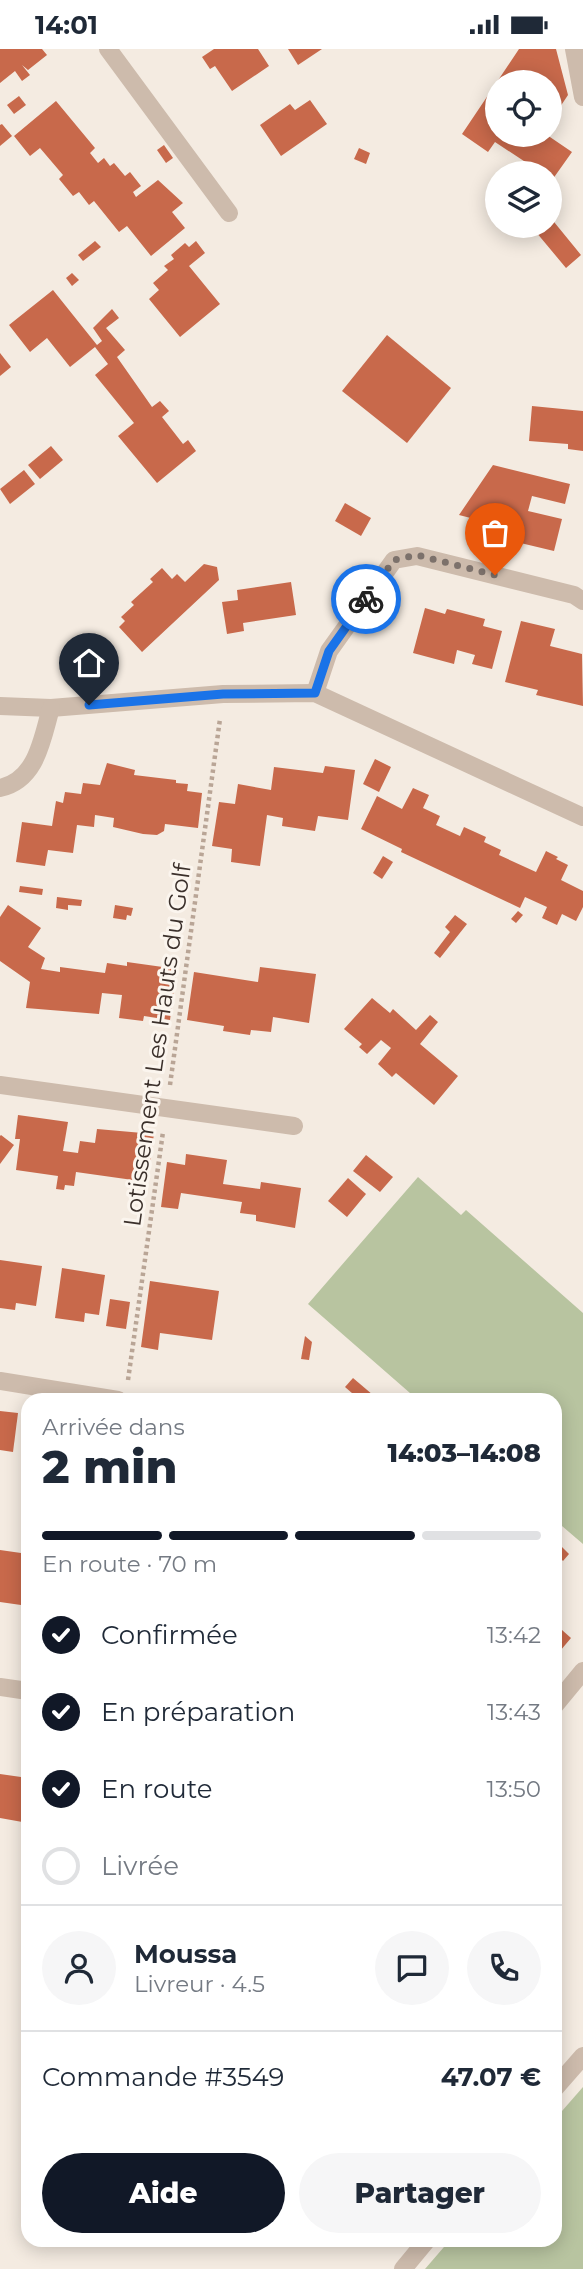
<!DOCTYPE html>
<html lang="fr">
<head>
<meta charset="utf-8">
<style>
	:root { --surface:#fff; --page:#f6f6f7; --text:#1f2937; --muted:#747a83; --line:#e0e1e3; --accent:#111827 }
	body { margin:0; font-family:Montserrat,sans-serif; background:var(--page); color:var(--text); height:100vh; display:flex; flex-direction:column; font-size:26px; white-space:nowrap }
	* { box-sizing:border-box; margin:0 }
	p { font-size:23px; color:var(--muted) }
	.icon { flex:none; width:38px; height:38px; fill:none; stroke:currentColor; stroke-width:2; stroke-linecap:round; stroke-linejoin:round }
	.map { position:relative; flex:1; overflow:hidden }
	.drawer { position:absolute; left:21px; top:1344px; width:541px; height:854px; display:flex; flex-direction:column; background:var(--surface); border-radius:21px; box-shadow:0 4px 18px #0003 }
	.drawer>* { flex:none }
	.tools { position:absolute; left:485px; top:21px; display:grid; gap:14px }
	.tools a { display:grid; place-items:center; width:77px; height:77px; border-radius:50%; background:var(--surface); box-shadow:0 4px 18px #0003; font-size:35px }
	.pin { position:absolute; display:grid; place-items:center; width:60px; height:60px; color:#fff; margin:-72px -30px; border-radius:50% 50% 50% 0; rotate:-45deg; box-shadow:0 0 7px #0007 }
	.pin .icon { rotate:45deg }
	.courier { position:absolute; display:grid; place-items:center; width:70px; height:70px; margin:-35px; border:5px solid #1a73e8; border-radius:50%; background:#fff; color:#222; box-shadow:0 2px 9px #0007 }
	.overview em { font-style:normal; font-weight:800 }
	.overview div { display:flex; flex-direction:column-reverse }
	.overview { display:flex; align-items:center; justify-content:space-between; height:119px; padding:0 21px }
	h1 { font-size:46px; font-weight:800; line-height:52px }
	.bar { display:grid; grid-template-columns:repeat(4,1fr); gap:10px 7px; align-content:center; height:84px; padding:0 21px }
	.bar i { height:9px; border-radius:5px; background:var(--line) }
	.bar .current { background:var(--accent) }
	.bar p { grid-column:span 4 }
	.line { display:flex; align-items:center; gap:18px; padding:0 21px; border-top:2px solid var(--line) }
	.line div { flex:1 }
	.round { display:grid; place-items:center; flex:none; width:74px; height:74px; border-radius:37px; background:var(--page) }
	ol { padding:0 21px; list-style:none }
	li { display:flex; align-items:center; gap:21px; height:77px }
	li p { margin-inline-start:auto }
	li .icon { padding:7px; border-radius:50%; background:var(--accent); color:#fff; stroke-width:4 }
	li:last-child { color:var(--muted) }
	li i { width:38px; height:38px; border:4px solid var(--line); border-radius:50% }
	.primary-button { display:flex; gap:14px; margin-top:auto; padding:14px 21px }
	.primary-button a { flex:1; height:80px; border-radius:42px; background:var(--accent); color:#fff; font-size:28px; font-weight:800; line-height:80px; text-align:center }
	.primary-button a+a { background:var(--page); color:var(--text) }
	.status { display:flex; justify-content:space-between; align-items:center; height:49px; padding:0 35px; background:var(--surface); direction:ltr }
	.status svg { height:19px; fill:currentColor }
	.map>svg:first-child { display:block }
	.green { fill:#b8c4a0 }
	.building { fill:#c8694b }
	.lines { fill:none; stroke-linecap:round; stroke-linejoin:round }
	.path { stroke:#b9a596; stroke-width:4.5; stroke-dasharray:3.5 3.5; stroke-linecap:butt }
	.minor { stroke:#cdbbac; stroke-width:18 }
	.done { stroke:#7c716b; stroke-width:7; stroke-dasharray:0 12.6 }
	.route { stroke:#1a73e8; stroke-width:9 }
	.labels { text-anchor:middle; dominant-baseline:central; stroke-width:6; stroke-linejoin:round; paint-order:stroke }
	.street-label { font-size:24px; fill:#3b302b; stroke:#fbf5ee }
</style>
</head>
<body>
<div class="status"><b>14:01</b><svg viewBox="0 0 49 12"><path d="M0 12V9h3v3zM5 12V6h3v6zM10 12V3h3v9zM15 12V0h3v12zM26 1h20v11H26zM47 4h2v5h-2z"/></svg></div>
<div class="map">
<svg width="583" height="2220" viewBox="0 0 583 2220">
	<rect width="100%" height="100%" fill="#f4ebe1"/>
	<g class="green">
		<polygon points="418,1128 461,1166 466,1161 583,1264 583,1495 555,1471 555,1351 418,1351 308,1255"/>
		<polygon points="583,2038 583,2220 425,2220 450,2191 555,2191 555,2070"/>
	</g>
	<g class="building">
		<polygon points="0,0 42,0 47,6 28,21 22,16 30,26 22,32 15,22 0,34"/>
		<polygon points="214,0 258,0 269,17 232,42 215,17 210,20 202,8"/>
		<polygon points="288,0 322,0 298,16"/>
		<polygon points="519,0 556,0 568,46 550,73 550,33 497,33 497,86 547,86 572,103 550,134 550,124 536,124 539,122 495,93 488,103 462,85"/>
		<polygon points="19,47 26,56 14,65 7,56"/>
		<polygon points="310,51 327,75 281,107 260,76 290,55 295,61"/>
		<polygon points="56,52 95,99 90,104 98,114 104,109 110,117 114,114 125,127 130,123 141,137 133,143 136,148 158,131 183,154 172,163 185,179 151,207 127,177 119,183 94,152 89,156 79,143 73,147 59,130 63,126 40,99 30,107 14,87"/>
		<polygon points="2,75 12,87 0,97 0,76"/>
		<polygon points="164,96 173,109 166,114 157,101"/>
		<polygon points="359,99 370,104 366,115 354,110"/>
		<polygon points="550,138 557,146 550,152"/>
		<polygon points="550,168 581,206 566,219 531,177 550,177"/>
		<polygon points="95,192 101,198 83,212 78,206"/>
		<polygon points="196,192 205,204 189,217 220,255 180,288 149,250 159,241 153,234 168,221 164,217 174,210 171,206 185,194 189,198"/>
		<polygon points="72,224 79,231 72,237 66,229"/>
		<polygon points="53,241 97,296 102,292 93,279 112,260 119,269 106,279 125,301 117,308 152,358 160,352 169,362 162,368 183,395 188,391 196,402 157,434 118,387 134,374 95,326 108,315 95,298 70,318 47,289 30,303 9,276"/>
		<polygon points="387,286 451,339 407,394 342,342"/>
		<polygon points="0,304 11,318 0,327"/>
		<polygon points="532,357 583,362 583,402 568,400 568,395 529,392"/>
		<polygon points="51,397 63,411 40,430 28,416"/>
		<polygon points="493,416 570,435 565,455 532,447 528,462 562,470 554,502 487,486 490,474 459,466"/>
		<polygon points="24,421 35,435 10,455 0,440"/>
		<polygon points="345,454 371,469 361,487 335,472"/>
		<polygon points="204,515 217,518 219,531 142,603 119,578 125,572 121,568 134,556 131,553 153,533 150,530 162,519 172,530 177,525 185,533"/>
		<polygon points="291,533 296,566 243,574 244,582 227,585 222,553 238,551 237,541"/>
		<polygon points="425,559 445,565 447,560 485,570 483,577 502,582 492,620 472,615 475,606 457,601 454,615 413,604"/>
		<polygon points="521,572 555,580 550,597 582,605 583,657 536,646 538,641 505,633"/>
		<polygon points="375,710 391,718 379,743 363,735"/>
		<polygon points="107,714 135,721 134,726 176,731 176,734 188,735 187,742 202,744 198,779 165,775 164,782 157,786 143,785 113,778 114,769 95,766 94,778 77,776 73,804 48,801 45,817 16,813 22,773 52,777 56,752 63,754 65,743 81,745 83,734 100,736"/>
		<polygon points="325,717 355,721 348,771 318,767 315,782 282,777 283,769 267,766 260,817 231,813 232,800 212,797 219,753 235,755 238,735 271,741 274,718 323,724"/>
		<polygon points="413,739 429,746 423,759 440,767 436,776 460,787 464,778 486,788 484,793 501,801 499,806 536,823 546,802 558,808 556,810 568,816 561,831 583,842 583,858 576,872 562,865 557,876 542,869 547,858 525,848 520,859 401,803 402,800 361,780 377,747 402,760"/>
		<polygon points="383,807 393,813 382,830 373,824"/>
		<polygon points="20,837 43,840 42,846 19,843"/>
		<polygon points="57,848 82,851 81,857 68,856 68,861 56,859"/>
		<polygon points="8,856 41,879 28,898 45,909 41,920 60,923 60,918 105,924 107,914 127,917 127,913 177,920 170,971 144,967 143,972 119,969 122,946 102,944 99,965 26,959 30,933 0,912 0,868"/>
		<polygon points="115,856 133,859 131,867 127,866 126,871 113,869"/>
		<polygon points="518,862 523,866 516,874 511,870"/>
		<polygon points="455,866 467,875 440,909 434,904 450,883 445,878"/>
		<polygon points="260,918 316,925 309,974 273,968 271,983 251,981 250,986 223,982 224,977 187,971 194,923 258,933"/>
		<polygon points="372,949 390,964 393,960 416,981 430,966 438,973 420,995 458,1027 434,1056 396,1024 392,1028 378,1015 391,999 381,991 367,1005 359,998 362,995 344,980"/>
		<polygon points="18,1066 68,1073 63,1102 78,1104 80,1092 95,1094 97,1080 154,1085 147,1133 76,1123 74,1137 65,1136 64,1141 56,1140 58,1127 16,1121 20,1090 15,1090"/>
		<polygon points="1,1086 14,1096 0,1115 0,1087"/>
		<polygon points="186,1105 227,1111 223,1135 260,1140 261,1133 301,1139 295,1179 256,1172 256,1166 240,1164 242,1153 181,1144 178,1160 161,1158 167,1113 185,1116"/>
		<polygon points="366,1106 393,1128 380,1143 353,1122"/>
		<polygon points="348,1129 366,1145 347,1168 328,1152"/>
		<polygon points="0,1211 42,1217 36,1257 16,1254 15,1261 0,1259"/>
		<polygon points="62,1219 105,1226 99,1266 85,1264 84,1273 55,1269"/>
		<polygon points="150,1232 219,1242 212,1291 160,1284 158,1301 141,1298"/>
		<polygon points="110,1250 130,1253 126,1280 106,1277"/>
		<polygon points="305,1287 312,1293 309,1311 301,1310"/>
		<polygon points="353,1329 373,1346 373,1351 360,1351 345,1338"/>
		<polygon points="0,1362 18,1364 13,1403 0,1401"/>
		<polygon points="562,1498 569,1505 563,1512 556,1505"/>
		<polygon points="0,1501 28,1505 28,1557 0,1553"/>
		<polygon points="562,1581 571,1589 555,1608 555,1582 559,1586"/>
		<polygon points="0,1725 28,1729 28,1774 0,1769"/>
	</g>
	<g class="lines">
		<g class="path">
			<polyline points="170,1036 220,670"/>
			<polyline points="128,1331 163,1083"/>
		</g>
		<g class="minor">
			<polyline points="108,0 229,164"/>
			<polyline points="574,0 583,48"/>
			<polyline points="315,644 329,602 394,511 417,507 574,546 583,552"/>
			<polyline points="0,657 51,659 223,645 315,644 583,768"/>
			<path d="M 0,739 C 37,731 42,690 51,659"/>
			<polyline points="0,1036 294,1077"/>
			<polyline points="0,1332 118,1351"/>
			<polyline points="0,1638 28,1642"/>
			<polyline points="555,1656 583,1622"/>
			<polyline points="555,2039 583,2007"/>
			<polyline points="403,2220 427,2191"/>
		</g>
	</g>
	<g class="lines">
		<polyline class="done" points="366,550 394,511 417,506 495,526"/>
		<polyline class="route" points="89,656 223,645 315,644 329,602 366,550"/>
	</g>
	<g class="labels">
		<g class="street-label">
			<text transform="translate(157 996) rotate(-82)">Lotissement Les Hauts du Golf</text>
		</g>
	</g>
</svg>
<div class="tools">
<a><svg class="icon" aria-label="locate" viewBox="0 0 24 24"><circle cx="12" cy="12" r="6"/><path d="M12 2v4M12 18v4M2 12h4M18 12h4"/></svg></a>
<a><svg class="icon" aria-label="layers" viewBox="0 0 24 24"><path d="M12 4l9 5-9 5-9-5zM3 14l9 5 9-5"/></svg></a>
</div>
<div class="pin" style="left:495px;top:526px;background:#ea580c"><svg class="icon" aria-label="bag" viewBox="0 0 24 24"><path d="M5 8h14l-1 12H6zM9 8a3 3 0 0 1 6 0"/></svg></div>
<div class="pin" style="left:89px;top:656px;background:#1f2937"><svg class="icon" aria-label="home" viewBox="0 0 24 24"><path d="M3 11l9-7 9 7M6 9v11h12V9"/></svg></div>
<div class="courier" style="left:366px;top:550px"><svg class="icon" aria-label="bike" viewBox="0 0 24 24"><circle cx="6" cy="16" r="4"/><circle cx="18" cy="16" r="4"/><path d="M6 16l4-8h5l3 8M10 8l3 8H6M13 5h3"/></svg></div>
<section class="drawer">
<div class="overview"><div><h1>2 min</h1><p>Arrivée dans</p></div><em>14:03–14:08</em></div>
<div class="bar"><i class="current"></i><i class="current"></i><i class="current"></i><i></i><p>En route · 70 m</p></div>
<ol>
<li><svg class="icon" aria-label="check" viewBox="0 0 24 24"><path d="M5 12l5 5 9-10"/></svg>Confirmée<p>13:42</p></li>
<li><svg class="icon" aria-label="check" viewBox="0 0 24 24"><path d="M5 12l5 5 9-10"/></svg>En préparation<p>13:43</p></li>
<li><svg class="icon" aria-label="check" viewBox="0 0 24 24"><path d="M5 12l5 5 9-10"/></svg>En route<p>13:50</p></li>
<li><i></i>Livrée</li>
</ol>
<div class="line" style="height:126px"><a class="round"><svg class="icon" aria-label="person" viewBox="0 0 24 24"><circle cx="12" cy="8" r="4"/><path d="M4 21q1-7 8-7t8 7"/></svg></a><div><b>Moussa</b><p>Livreur · 4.5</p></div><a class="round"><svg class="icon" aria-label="chat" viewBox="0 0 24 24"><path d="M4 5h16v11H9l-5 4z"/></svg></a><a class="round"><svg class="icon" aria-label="phone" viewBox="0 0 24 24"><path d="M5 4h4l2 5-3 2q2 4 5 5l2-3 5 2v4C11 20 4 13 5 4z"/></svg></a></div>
<div class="line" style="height:91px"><div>Commande #3549</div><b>47.07 €</b></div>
<div class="primary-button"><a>Aide</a><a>Partager</a></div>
</section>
</div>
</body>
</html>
